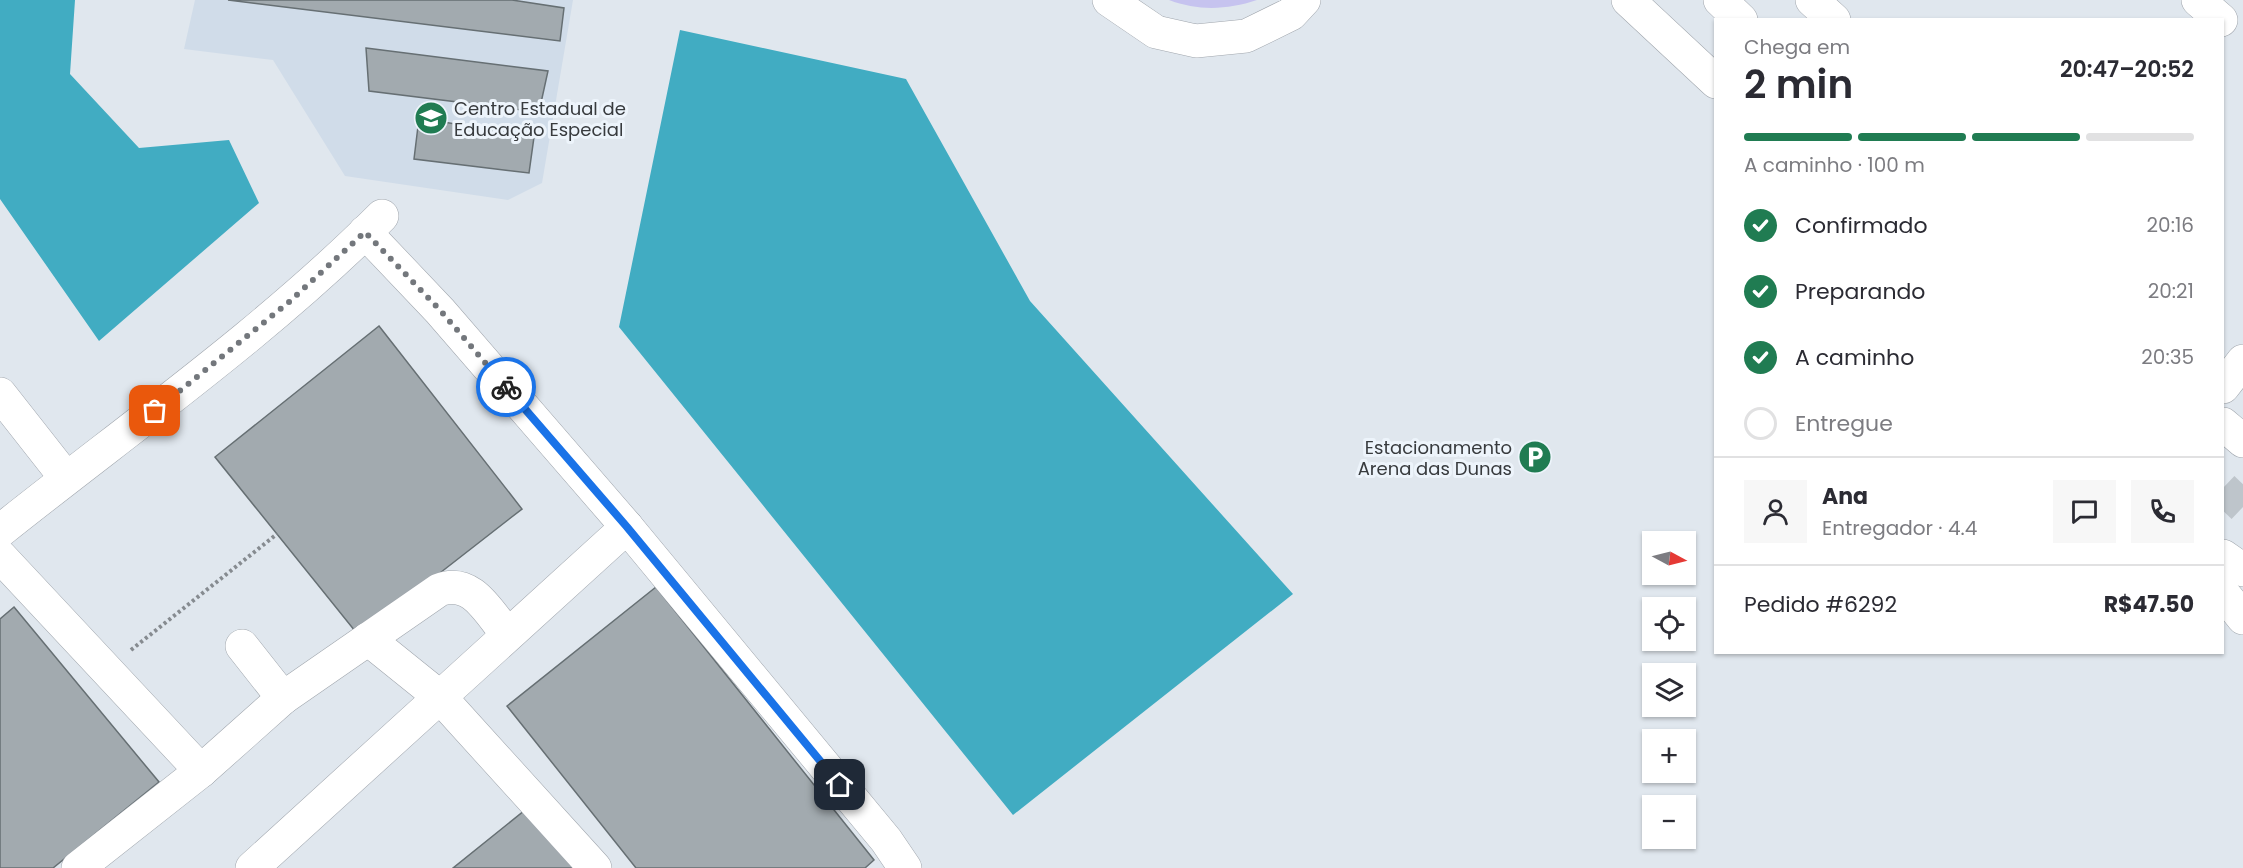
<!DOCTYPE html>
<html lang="pt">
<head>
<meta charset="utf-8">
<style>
	:root { --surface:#fff; --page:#f7f7f7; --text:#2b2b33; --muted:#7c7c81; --line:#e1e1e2; --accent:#207c52 }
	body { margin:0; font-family:Poppins,sans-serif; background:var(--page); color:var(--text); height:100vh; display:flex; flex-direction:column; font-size:22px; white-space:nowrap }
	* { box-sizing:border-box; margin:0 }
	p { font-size:20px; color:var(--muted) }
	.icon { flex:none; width:33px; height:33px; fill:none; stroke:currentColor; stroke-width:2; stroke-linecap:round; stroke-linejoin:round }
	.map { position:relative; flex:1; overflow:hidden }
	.sheet { position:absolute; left:1714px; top:18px; width:510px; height:636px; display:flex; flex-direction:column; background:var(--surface); border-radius:0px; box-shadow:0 2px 4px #0004 }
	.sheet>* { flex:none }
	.needle { width:39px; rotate:97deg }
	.controls { position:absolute; left:1642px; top:531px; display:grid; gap:12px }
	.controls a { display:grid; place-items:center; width:54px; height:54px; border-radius:0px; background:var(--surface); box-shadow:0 2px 4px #0004; font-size:30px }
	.pin { position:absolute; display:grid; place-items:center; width:51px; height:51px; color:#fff; margin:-26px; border-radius:12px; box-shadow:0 3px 9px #0006 }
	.courier { position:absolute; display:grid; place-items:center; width:60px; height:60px; margin:-30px; border:4px solid #1a73e8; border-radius:50%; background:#fff; color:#222; box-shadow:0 2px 8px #0007 }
	.summary em { font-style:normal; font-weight:600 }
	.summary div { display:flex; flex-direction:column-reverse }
	.summary { display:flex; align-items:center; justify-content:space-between; height:102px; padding:0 30px }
	h1 { font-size:39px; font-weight:600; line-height:45px }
	.bar { display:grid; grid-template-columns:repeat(4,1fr); gap:9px 6px; align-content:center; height:72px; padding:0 30px }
	.bar i { height:8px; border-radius:4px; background:var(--line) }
	.bar .on { background:var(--accent) }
	.bar p { grid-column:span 4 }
	.line { display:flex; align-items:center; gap:15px; padding:0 30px; border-top:2px solid var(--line) }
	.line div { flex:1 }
	.round { display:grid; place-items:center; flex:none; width:63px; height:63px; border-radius:0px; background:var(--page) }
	ol { padding:0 30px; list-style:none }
	li { display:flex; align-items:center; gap:18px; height:66px }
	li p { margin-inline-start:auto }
	li .icon { padding:6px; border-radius:50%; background:var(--accent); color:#fff; stroke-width:4 }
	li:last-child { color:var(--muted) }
	li i { width:33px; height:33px; border:3px solid var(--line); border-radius:50% }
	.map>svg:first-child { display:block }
	.built { fill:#d0dce9 }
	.green { fill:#c6c3ef }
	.water { fill:#41acc2 }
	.building { fill:#a2aaaf; stroke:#666f73; stroke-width:1.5 }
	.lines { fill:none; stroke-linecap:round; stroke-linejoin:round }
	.major-tunnel { stroke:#bec5cb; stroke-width:33; stroke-dasharray:33 16; stroke-linecap:butt }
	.minor-casing { stroke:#a0a6ad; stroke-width:34 }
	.major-casing { stroke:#a0a6ad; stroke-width:34 }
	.path { stroke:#868b90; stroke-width:4; stroke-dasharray:3 3; stroke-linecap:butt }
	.minor { stroke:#fff; stroke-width:33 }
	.major { stroke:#fff; stroke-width:33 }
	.done { stroke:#73777c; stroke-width:6; stroke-dasharray:0 10.8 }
	.route { stroke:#1a73e8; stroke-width:8 }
	.labels { text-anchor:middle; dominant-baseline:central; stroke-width:6; stroke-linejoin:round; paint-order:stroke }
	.poi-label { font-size:18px; fill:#383b3e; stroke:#edf4fb; text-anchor:start }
</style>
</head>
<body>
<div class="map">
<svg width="2243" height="868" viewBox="0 0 2243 868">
	<rect width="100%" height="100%" fill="#e0e7ee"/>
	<polygon class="built" points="195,0 573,0 542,183 508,200 345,176 273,60 184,49"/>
	<path class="green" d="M 1169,0 L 1257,0 C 1227,10 1198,11 1169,0 Z"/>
	<g class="water">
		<polygon points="0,0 75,0 70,74 139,148 229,140 259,203 99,341 0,199"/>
		<polygon points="680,30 906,79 1030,301 1293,594 1013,815 619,327"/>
	</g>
	<g class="building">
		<polygon points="228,0 512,0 564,8 560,41"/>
		<polygon points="366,48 548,71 539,112 369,91"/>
		<polygon points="419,118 534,137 529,173 414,159"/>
		<polygon points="379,326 522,509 359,636 215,457"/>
		<polygon points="656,587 874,860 865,868 636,868 507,706"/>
		<polygon points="14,607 159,782 53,868 0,868 0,619"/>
		<polygon points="535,802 587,868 453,868"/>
	</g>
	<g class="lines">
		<polyline class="major-tunnel" points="2223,488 2243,507"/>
		<g class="minor-casing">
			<g id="minor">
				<polyline points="1812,0 1834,20"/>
				<polyline points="2198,0 2221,20"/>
				<polyline points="365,232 440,311 627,527"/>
				<polyline points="2223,387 2243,361"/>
				<polyline points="0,394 66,478"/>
				<path d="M 0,531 C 129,428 265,333 382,216"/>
				<path d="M 0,556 L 201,771 L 283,698 L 439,590 C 472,577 489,613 507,634"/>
				<polyline points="242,646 283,698"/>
				<polyline points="78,868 201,771"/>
				<polyline points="252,868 440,697 368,639"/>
				<polyline points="595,868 440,697 627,527 886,840 905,868"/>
			</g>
		</g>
		<g class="major-casing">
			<g id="major">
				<polyline points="1109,0 1156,32 1196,41 1246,36 1291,14 1304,0"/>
				<polyline points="1628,0 1716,82"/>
				<polyline points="1720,0 1741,20"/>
				<polyline points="2223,424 2243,441"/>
				<polyline points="2223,556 2243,570"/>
				<polyline points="2223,593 2243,618"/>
			</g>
		</g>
		<polyline class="path" points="131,650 277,534"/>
		<use href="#minor" class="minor"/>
		<use href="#major" class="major"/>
	</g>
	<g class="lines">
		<polyline class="done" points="155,411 289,302 365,232 440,310 506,387"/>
		<polyline class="route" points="506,387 627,527 840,785"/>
	</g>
	<defs>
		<g id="school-disc" transform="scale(1.725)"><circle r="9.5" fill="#207c52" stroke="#edf4fb"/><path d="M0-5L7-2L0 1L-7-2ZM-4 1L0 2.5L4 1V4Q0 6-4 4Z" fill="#fff"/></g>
		<g id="parking-disc" transform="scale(1.725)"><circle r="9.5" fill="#207c52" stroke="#edf4fb"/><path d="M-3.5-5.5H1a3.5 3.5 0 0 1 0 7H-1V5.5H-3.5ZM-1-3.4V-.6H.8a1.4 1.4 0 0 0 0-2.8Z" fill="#fff"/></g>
	</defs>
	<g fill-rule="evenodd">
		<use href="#school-disc" x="431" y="118"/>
		<use href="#parking-disc" x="1535" y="457"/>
	</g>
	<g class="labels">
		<g class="poi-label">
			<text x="454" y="108">Centro Estadual de<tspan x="454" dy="21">Educação Especial</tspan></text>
			<text x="1512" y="447" text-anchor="end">Estacionamento<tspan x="1512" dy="21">Arena das Dunas</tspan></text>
		</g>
	</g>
</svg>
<div class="controls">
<a><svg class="needle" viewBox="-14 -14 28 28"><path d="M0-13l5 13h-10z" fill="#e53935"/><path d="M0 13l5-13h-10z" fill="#7c7c81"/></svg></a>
<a><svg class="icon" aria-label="locate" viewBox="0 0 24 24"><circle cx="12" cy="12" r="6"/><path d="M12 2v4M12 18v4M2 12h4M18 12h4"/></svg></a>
<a><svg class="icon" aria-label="layers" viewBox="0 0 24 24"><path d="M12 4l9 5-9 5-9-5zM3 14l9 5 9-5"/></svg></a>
<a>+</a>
<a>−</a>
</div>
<div class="pin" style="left:155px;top:411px;background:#ea580c"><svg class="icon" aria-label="bag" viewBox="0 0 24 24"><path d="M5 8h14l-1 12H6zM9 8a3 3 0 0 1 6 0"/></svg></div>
<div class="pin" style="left:840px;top:785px;background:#1f2937"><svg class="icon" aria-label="home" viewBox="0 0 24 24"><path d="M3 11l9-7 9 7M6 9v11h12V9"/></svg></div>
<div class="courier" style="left:506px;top:387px"><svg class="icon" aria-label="bike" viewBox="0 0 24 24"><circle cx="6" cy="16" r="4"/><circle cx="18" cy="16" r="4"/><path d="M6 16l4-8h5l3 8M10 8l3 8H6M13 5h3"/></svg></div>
<section class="sheet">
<div class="summary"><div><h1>2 min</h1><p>Chega em</p></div><em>20:47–20:52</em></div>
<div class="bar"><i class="on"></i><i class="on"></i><i class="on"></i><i></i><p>A caminho · 100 m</p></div>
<ol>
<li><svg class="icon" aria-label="check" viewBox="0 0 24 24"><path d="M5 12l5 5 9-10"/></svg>Confirmado<p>20:16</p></li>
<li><svg class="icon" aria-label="check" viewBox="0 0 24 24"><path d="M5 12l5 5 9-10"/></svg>Preparando<p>20:21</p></li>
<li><svg class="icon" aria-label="check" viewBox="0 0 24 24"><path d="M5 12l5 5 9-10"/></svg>A caminho<p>20:35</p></li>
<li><i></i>Entregue</li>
</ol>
<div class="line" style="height:108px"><a class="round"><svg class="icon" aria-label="person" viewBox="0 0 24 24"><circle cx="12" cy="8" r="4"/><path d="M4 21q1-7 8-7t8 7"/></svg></a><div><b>Ana</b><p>Entregador · 4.4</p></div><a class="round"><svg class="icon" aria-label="chat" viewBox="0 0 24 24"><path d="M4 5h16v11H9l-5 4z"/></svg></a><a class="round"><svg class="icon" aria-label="phone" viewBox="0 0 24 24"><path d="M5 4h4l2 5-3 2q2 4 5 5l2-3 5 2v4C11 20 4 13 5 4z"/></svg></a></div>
<div class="line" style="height:78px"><div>Pedido #6292</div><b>R$47.50</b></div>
</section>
</div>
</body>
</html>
